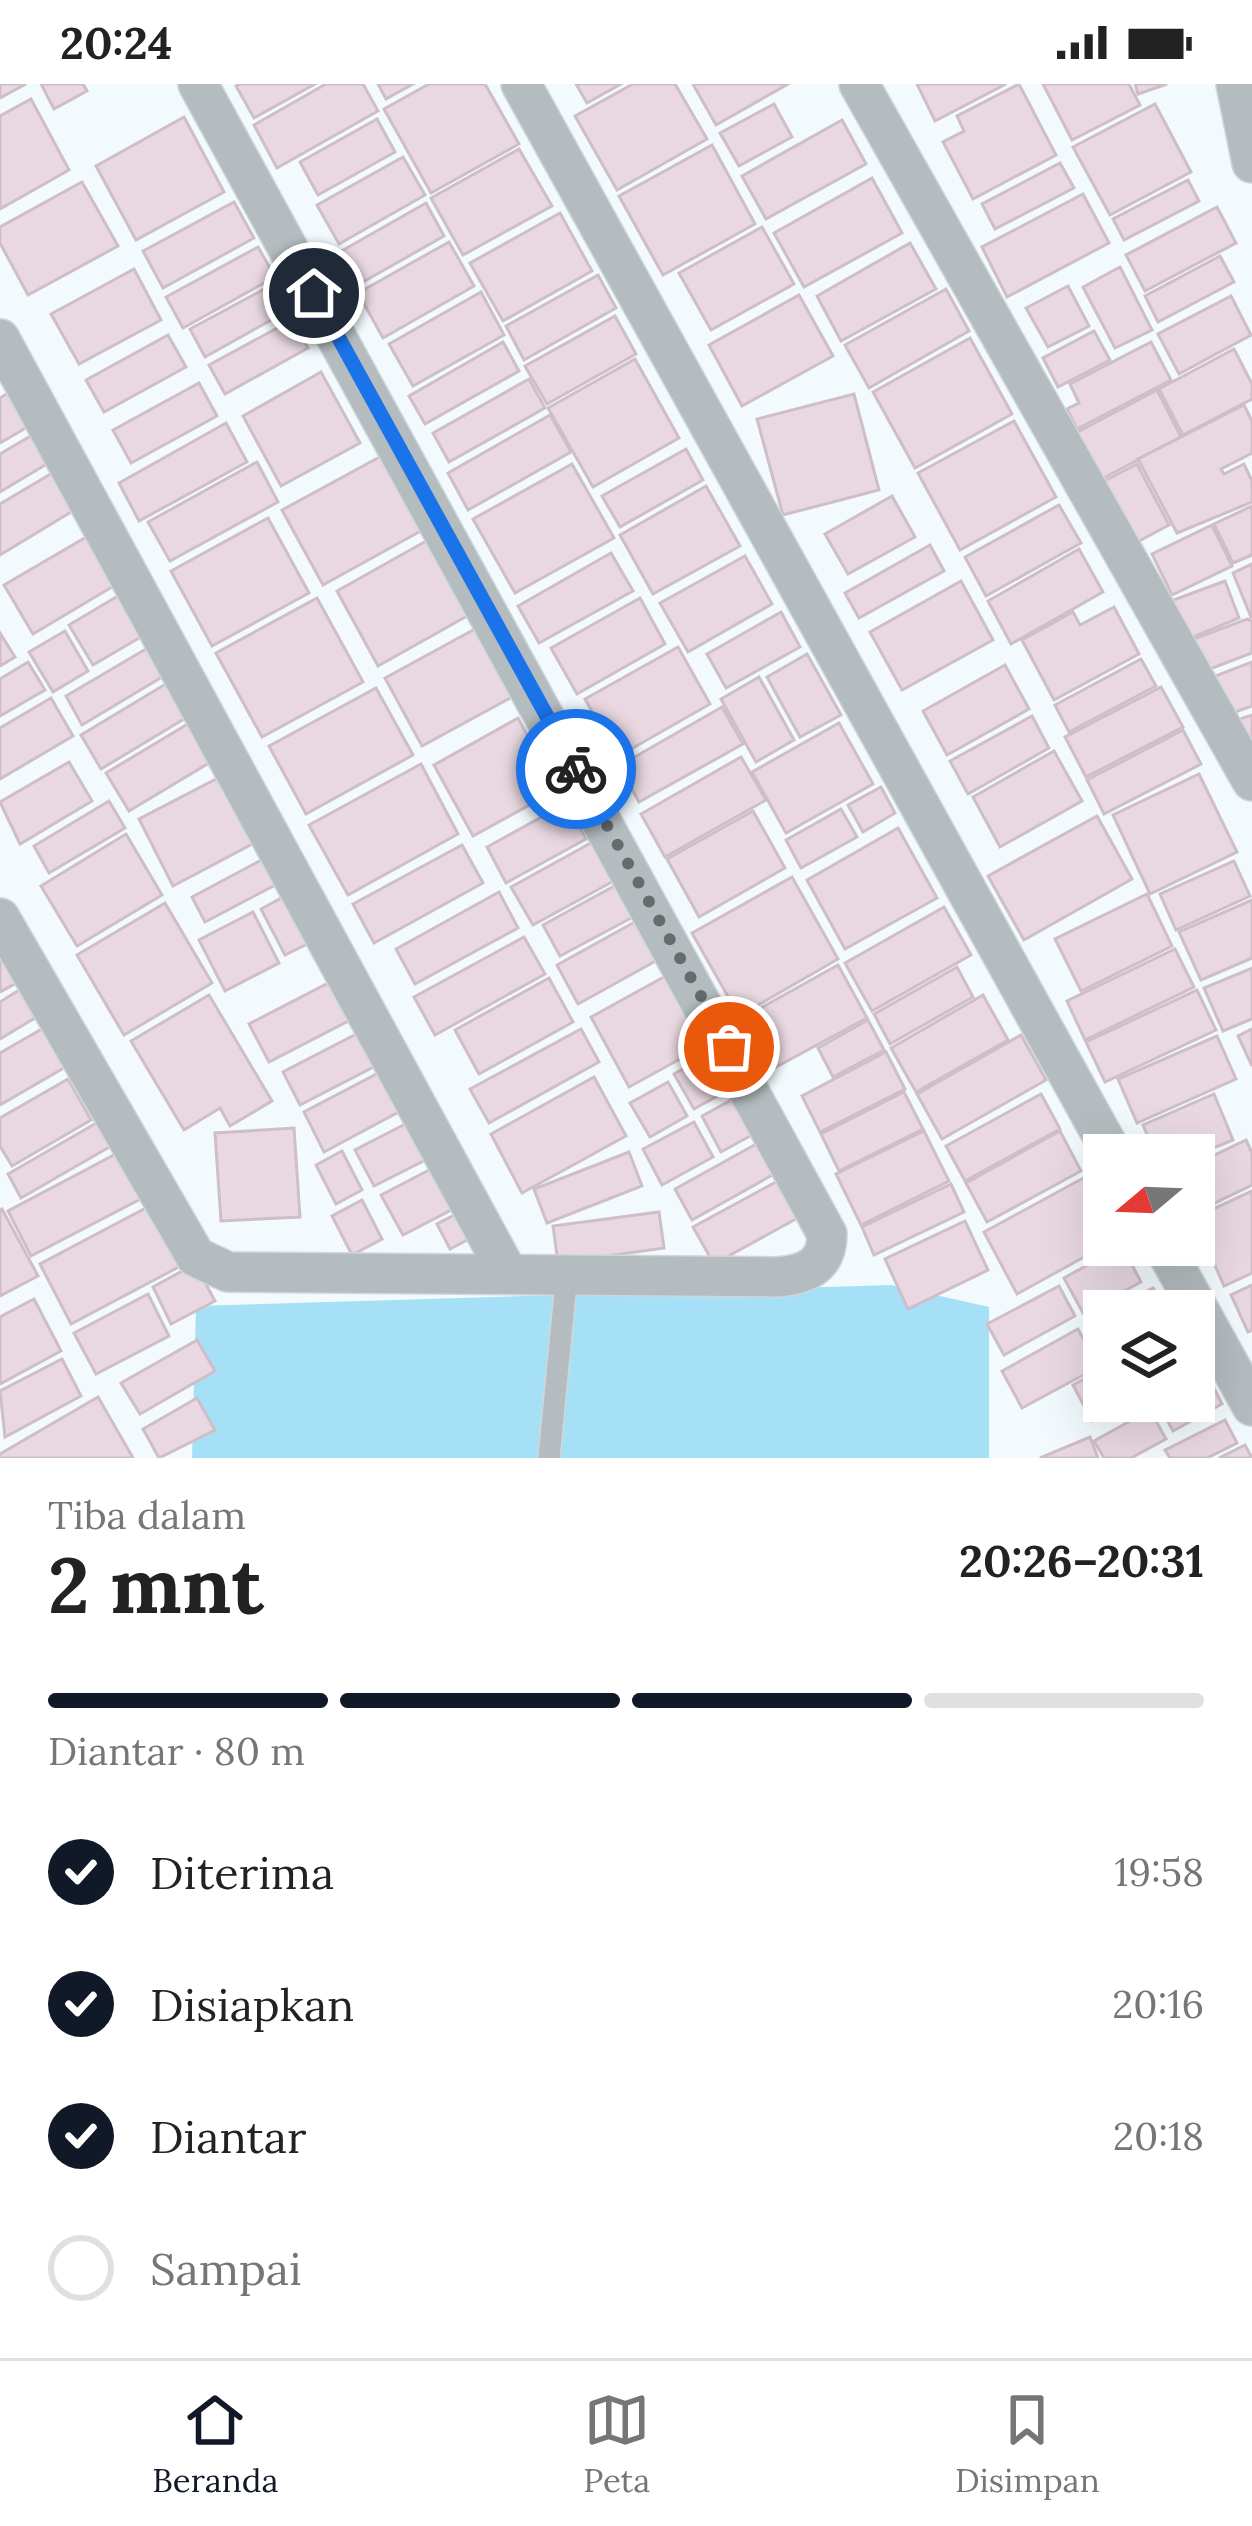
<!DOCTYPE html>
<html lang="id">
<head>
<meta charset="utf-8">
<style>
	:root { --surface:#fff; --page:#f6f6f6; --text:#222; --muted:#767676; --line:#e0e0e0; --accent:#111827 }
	body { margin:0; font-family:Lora,serif; background:var(--page); color:var(--text); height:100vh; display:flex; flex-direction:column; font-size:45px; white-space:nowrap }
	* { box-sizing:border-box; margin:0 }
	p { font-size:39px; color:var(--muted) }
	.icon { flex:none; width:66px; height:66px; fill:none; stroke:currentColor; stroke-width:2; stroke-linecap:round; stroke-linejoin:round }
	.map { position:relative; height:1374px; overflow:hidden }
	.panel { display:flex; flex-direction:column; background:var(--surface); flex:1 }
	.panel>* { flex:none }
	.needle { width:78px; rotate:251deg }
	.fabs { position:absolute; left:1083px; top:1050px; display:grid; gap:24px }
	.fabs a { display:grid; place-items:center; width:132px; height:132px; border-radius:0px; background:var(--surface); box-shadow:0 12px 48px #0002; font-size:60px }
	.pin { position:absolute; display:grid; place-items:center; width:102px; height:102px; color:#fff; margin:-51px; border:6px solid #fff; border-radius:50%; box-shadow:0 3px 12px #0007 }
	.courier { position:absolute; display:grid; place-items:center; width:120px; height:120px; margin:-60px; border:9px solid #1a73e8; border-radius:50%; background:#fff; color:#222; box-shadow:0 3px 15px #0007 }
	.headline em { font-style:normal; font-weight:700 }
	.headline div { display:flex; flex-direction:column-reverse }
	.headline { display:flex; align-items:center; justify-content:space-between; height:204px; padding:0 48px }
	h1 { font-size:78px; font-weight:700; line-height:90px }
	.bar { display:grid; grid-template-columns:repeat(4,1fr); gap:18px 12px; align-content:center; height:144px; padding:0 48px }
	.bar i { height:15px; border-radius:9px; background:var(--line) }
	.bar .current { background:var(--accent) }
	.bar p { grid-column:span 4 }
	ol { padding:0 48px; list-style:none }
	li { display:flex; align-items:center; gap:36px; height:132px }
	li p { margin-inline-start:auto }
	li .icon { padding:12px; border-radius:50%; background:var(--accent); color:#fff; stroke-width:4 }
	li:last-child { color:var(--muted) }
	li i { width:66px; height:66px; border:6px solid var(--line); border-radius:50% }
	.status { display:flex; justify-content:space-between; align-items:center; height:84px; padding:0 60px; background:var(--surface); direction:ltr }
	.status svg { height:33px; fill:currentColor }
	.menu { display:flex; justify-content:space-around; align-items:center; height:168px; border-top:3px solid var(--line); background:var(--surface); font-size:33px; color:var(--muted) }
	.menu a { display:grid; justify-items:center; gap:6px }
	.menu .current { color:var(--accent) }
	.map>svg:first-child { display:block }
	.green { fill:#a6e0f6 }
	.building { fill:#e9d8e1; stroke:#cebec7; stroke-width:3 }
	.lines { fill:none; stroke-linecap:round; stroke-linejoin:round }
	.lane-casing { stroke:#d0d7da; stroke-width:24 }
	.street-casing { stroke:#d0d7da; stroke-width:42 }
	.lane { stroke:#b4bcbf; stroke-width:21 }
	.street { stroke:#b4bcbf; stroke-width:39 }
	.done { stroke:#656c6e; stroke-width:12; stroke-dasharray:0 21.6 }
	.route { stroke:#1a73e8; stroke-width:15 }
</style>
</head>
<body>
<div class="status"><b>20:24</b><svg viewBox="0 0 49 12"><path d="M0 12V9h3v3zM5 12V6h3v6zM10 12V3h3v9zM15 12V0h3v12zM26 1h20v11H26zM47 4h2v5h-2z"/></svg></div>
<div class="map">
<svg width="1252" height="1374" viewBox="0 0 1252 1374">
	<rect width="100%" height="100%" fill="#f3fafd"/>
	<polygon class="green" points="891,1201 989,1223 989,1374 192,1374 196,1222"/>
	<g class="building">
		<polygon points="0,0 26,0 0,14"/>
		<polygon points="41,0 83,0 87,7 54,25"/>
		<polygon points="240,0 315,0 254,34 236,2"/>
		<polygon points="326,0 363,0 378,27 277,84 254,41"/>
		<polygon points="378,0 413,0 386,15"/>
		<polygon points="429,0 485,0 519,60 431,109 384,25"/>
		<polygon points="576,0 621,0 587,19"/>
		<polygon points="633,0 675,0 707,55 617,106 575,32"/>
		<polygon points="693,0 788,0 716,41"/>
		<polygon points="917,0 1006,0 935,37"/>
		<polygon points="1019,0 1056,71 973,115 943,58 964,47 957,32"/>
		<polygon points="1043,0 1129,0 1140,21 1072,56"/>
		<polygon points="1135,0 1167,0 1138,10"/>
		<polygon points="31,15 69,86 0,125 0,32"/>
		<polygon points="774,20 792,53 739,82 720,49"/>
		<polygon points="1155,20 1191,88 1110,131 1073,63"/>
		<polygon points="184,33 224,108 136,156 96,82"/>
		<polygon points="377,35 395,68 318,111 300,78"/>
		<polygon points="842,36 866,80 766,135 742,92"/>
		<polygon points="712,61 755,140 663,191 619,112"/>
		<polygon points="519,65 552,122 463,171 431,114"/>
		<polygon points="403,73 425,111 339,160 317,121"/>
		<polygon points="1060,79 1074,104 995,145 982,120"/>
		<polygon points="872,94 902,149 804,203 774,149"/>
		<polygon points="1188,96 1199,117 1124,156 1113,135"/>
		<polygon points="82,98 118,162 28,211 0,159 0,143"/>
		<polygon points="1083,110 1109,159 1007,213 982,163"/>
		<polygon points="234,118 254,154 163,204 143,167"/>
		<polygon points="426,119 444,152 356,202 338,169"/>
		<polygon points="1217,123 1236,159 1145,207 1126,171"/>
		<polygon points="560,129 592,187 503,237 470,179"/>
		<polygon points="762,143 794,200 711,246 679,189"/>
		<polygon points="449,158 474,202 383,254 358,209"/>
		<polygon points="910,159 936,205 841,257 817,212"/>
		<polygon points="258,163 275,193 183,244 166,213"/>
		<polygon points="1220,172 1234,198 1158,238 1145,212"/>
		<polygon points="1120,183 1152,246 1115,264 1083,203"/>
		<polygon points="134,185 161,236 79,280 51,230"/>
		<polygon points="598,191 616,224 524,276 506,242"/>
		<polygon points="1068,202 1089,242 1048,263 1026,224"/>
		<polygon points="268,203 282,230 205,273 190,245"/>
		<polygon points="946,205 969,247 869,304 845,261"/>
		<polygon points="481,208 504,251 413,302 389,260"/>
		<polygon points="799,211 833,272 742,322 709,261"/>
		<polygon points="1231,212 1251,251 1179,290 1158,250"/>
		<polygon points="615,232 636,270 547,320 525,282"/>
		<polygon points="292,236 308,264 225,310 209,281"/>
		<polygon points="1094,247 1110,276 1058,303 1043,274"/>
		<polygon points="168,251 186,283 104,328 86,296"/>
		<polygon points="970,254 1012,330 915,384 873,308"/>
		<polygon points="503,258 519,287 425,340 409,312"/>
		<polygon points="1151,258 1171,296 1077,345 1067,325 1079,319 1070,300"/>
		<polygon points="1234,265 1252,300 1252,315 1183,351 1159,305"/>
		<polygon points="635,275 679,354 593,403 548,324"/>
		<polygon points="321,288 360,359 281,402 243,332"/>
		<polygon points="529,295 545,324 449,378 433,349"/>
		<polygon points="199,299 217,332 131,379 113,346"/>
		<polygon points="1157,306 1181,353 1098,397 1074,350"/>
		<polygon points="11,307 31,341 0,359 0,314"/>
		<polygon points="854,310 879,406 783,431 757,335"/>
		<polygon points="1244,321 1252,337 1252,369 1221,385 1224,390 1244,380 1252,397 1252,418 1177,449 1138,375"/>
		<polygon points="550,331 571,368 468,426 448,389"/>
		<polygon points="1014,337 1056,413 960,466 918,389"/>
		<polygon points="226,339 247,378 139,437 119,399"/>
		<polygon points="39,347 55,375 0,408 0,370"/>
		<polygon points="686,365 703,396 620,443 602,412"/>
		<polygon points="387,369 428,443 323,501 282,426"/>
		<polygon points="257,378 278,418 170,477 148,438"/>
		<polygon points="572,380 614,454 515,509 473,435"/>
		<polygon points="1137,380 1169,441 1126,464 1093,403"/>
		<polygon points="54,388 76,425 0,471 0,420"/>
		<polygon points="706,402 740,462 653,510 620,451"/>
		<polygon points="892,412 915,453 848,490 825,450"/>
		<polygon points="1059,421 1081,459 986,512 965,473"/>
		<polygon points="1252,422 1252,471 1233,479 1214,440"/>
		<polygon points="268,434 309,509 212,562 171,487"/>
		<polygon points="1212,441 1232,482 1172,511 1152,470"/>
		<polygon points="88,452 117,500 33,550 4,501"/>
		<polygon points="428,456 469,531 378,582 337,507"/>
		<polygon points="930,461 944,487 859,534 845,509"/>
		<polygon points="1079,465 1103,508 1011,560 988,517"/>
		<polygon points="611,469 633,507 539,559 518,522"/>
		<polygon points="745,472 772,520 688,568 660,519"/>
		<polygon points="1252,480 1252,532 1251,533 1233,489"/>
		<polygon points="961,497 993,556 902,606 870,548"/>
		<polygon points="1225,497 1239,534 1186,556 1171,517"/>
		<polygon points="128,506 151,547 93,581 69,541"/>
		<polygon points="317,514 363,598 262,653 216,569"/>
		<polygon points="640,514 665,560 577,610 551,564"/>
		<polygon points="1114,523 1139,570 1054,616 1022,556 1073,528 1080,541"/>
		<polygon points="781,528 800,563 726,604 707,570"/>
		<polygon points="1247,535 1252,537 1252,569 1202,588 1191,556"/>
		<polygon points="475,545 512,613 422,662 385,594"/>
		<polygon points="65,547 88,587 53,608 29,568"/>
		<polygon points="0,549 15,573 0,582"/>
		<polygon points="151,562 167,590 82,641 66,612"/>
		<polygon points="678,563 710,620 617,673 585,615"/>
		<polygon points="807,570 841,631 800,653 767,593"/>
		<polygon points="1141,575 1156,602 1069,648 1055,621"/>
		<polygon points="28,578 45,606 0,632 0,595"/>
		<polygon points="1252,578 1252,622 1230,630 1215,592"/>
		<polygon points="1005,581 1029,625 947,671 923,627"/>
		<polygon points="759,593 794,656 756,678 721,615"/>
		<polygon points="174,595 194,629 101,685 81,651"/>
		<polygon points="1161,603 1183,643 1086,693 1065,653"/>
		<polygon points="376,604 413,671 306,730 269,662"/>
		<polygon points="51,614 73,652 0,695 0,644"/>
		<polygon points="722,623 743,660 639,718 619,682"/>
		<polygon points="1252,631 1252,657 1242,660 1234,637"/>
		<polygon points="201,632 224,670 129,727 106,689"/>
		<polygon points="1032,632 1049,664 968,710 950,677"/>
		<polygon points="518,634 557,706 473,752 434,681"/>
		<polygon points="839,639 873,700 786,749 752,688"/>
		<polygon points="1183,646 1201,680 1104,730 1087,696"/>
		<polygon points="1054,667 1082,717 1000,763 973,713"/>
		<polygon points="741,673 766,716 665,773 641,730"/>
		<polygon points="69,678 92,717 20,760 0,718"/>
		<polygon points="421,680 458,750 348,811 309,741"/>
		<polygon points="1199,690 1237,768 1150,810 1113,731"/>
		<polygon points="220,693 254,759 173,802 139,735"/>
		<polygon points="881,703 895,729 863,748 848,721"/>
		<polygon points="109,717 125,744 49,789 34,762"/>
		<polygon points="567,719 586,755 506,799 487,763"/>
		<polygon points="841,725 857,753 801,784 786,756"/>
		<polygon points="753,727 785,784 699,833 667,775"/>
		<polygon points="1097,732 1132,795 1024,856 988,792"/>
		<polygon points="898,744 937,814 845,865 807,796"/>
		<polygon points="126,750 162,811 77,862 41,802"/>
		<polygon points="600,754 621,793 533,841 511,803"/>
		<polygon points="462,761 483,799 374,859 353,820"/>
		<polygon points="267,773 279,799 205,838 192,813"/>
		<polygon points="1234,777 1250,812 1176,846 1160,810"/>
		<polygon points="792,793 838,875 739,932 692,849"/>
		<polygon points="616,801 633,833 560,872 543,841"/>
		<polygon points="294,807 319,854 285,871 261,825"/>
		<polygon points="499,808 518,844 415,900 396,865"/>
		<polygon points="1147,810 1172,862 1081,907 1055,855"/>
		<polygon points="1252,816 1252,874 1201,896 1179,848"/>
		<polygon points="165,819 212,899 124,951 77,871"/>
		<polygon points="944,823 971,871 872,927 845,879"/>
		<polygon points="253,828 279,879 225,907 199,856"/>
		<polygon points="642,834 663,873 578,920 557,881"/>
		<polygon points="524,853 545,890 435,951 414,913"/>
		<polygon points="0,863 22,896 0,908"/>
		<polygon points="1175,865 1194,903 1085,956 1067,917"/>
		<polygon points="838,881 867,934 776,983 748,931"/>
		<polygon points="957,883 973,913 890,960 874,930"/>
		<polygon points="1252,884 1252,935 1223,947 1204,904"/>
		<polygon points="671,889 709,959 629,1003 591,933"/>
		<polygon points="338,894 358,932 269,978 249,940"/>
		<polygon points="549,894 573,938 479,990 455,946"/>
		<polygon points="19,906 35,934 0,955 0,918"/>
		<polygon points="1197,906 1216,946 1105,998 1086,958"/>
		<polygon points="209,911 272,1017 230,1042 220,1024 184,1046 131,957"/>
		<polygon points="983,911 1008,956 916,1008 891,964"/>
		<polygon points="868,936 884,966 833,993 818,964"/>
		<polygon points="47,942 69,981 0,1021 0,969"/>
		<polygon points="366,945 383,978 300,1021 283,988"/>
		<polygon points="581,945 599,978 489,1039 470,1005"/>
		<polygon points="1252,945 1252,982 1238,952"/>
		<polygon points="1021,951 1046,996 942,1055 917,1010"/>
		<polygon points="1217,952 1236,995 1137,1039 1118,995"/>
		<polygon points="886,968 905,1005 820,1048 802,1012"/>
		<polygon points="710,970 730,1005 694,1025 674,990"/>
		<polygon points="386,985 406,1024 324,1068 304,1028"/>
		<polygon points="594,993 626,1052 522,1109 491,1050"/>
		<polygon points="68,995 91,1036 12,1082 0,1062 0,1034"/>
		<polygon points="668,998 687,1032 650,1053 630,1019"/>
		<polygon points="904,1008 923,1045 839,1087 821,1050"/>
		<polygon points="742,1010 761,1046 721,1068 702,1032"/>
		<polygon points="1041,1010 1060,1045 965,1097 946,1062"/>
		<polygon points="1214,1010 1233,1056 1194,1072 1156,1071 1143,1041"/>
		<polygon points="112,1030 125,1054 21,1114 8,1090"/>
		<polygon points="421,1032 441,1068 374,1102 355,1066"/>
		<polygon points="694,1038 713,1073 662,1101 643,1065"/>
		<polygon points="294,1044 300,1133 221,1137 215,1049"/>
		<polygon points="924,1047 949,1097 861,1141 836,1090"/>
		<polygon points="1060,1047 1081,1087 987,1138 966,1099"/>
		<polygon points="1246,1056 1252,1069 1252,1101 1194,1129 1194,1081"/>
		<polygon points="758,1059 776,1089 692,1136 675,1105"/>
		<polygon points="129,1063 152,1109 31,1172 8,1127"/>
		<polygon points="342,1067 362,1106 336,1120 316,1081"/>
		<polygon points="629,1068 642,1102 547,1139 534,1105"/>
		<polygon points="433,1084 453,1125 403,1151 381,1111"/>
		<polygon points="1089,1091 1104,1119 1106,1161 1017,1210 984,1148"/>
		<polygon points="785,1093 805,1130 714,1180 693,1143"/>
		<polygon points="951,1100 964,1128 874,1171 862,1143"/>
		<polygon points="1252,1107 1252,1189 1224,1202 1194,1134"/>
		<polygon points="362,1116 382,1155 352,1171 332,1132"/>
		<polygon points="159,1117 190,1177 71,1240 40,1180"/>
		<polygon points="472,1122 484,1147 450,1165 437,1140"/>
		<polygon points="2,1125 38,1192 0,1212 0,1126"/>
		<polygon points="659,1128 664,1164 558,1179 553,1142"/>
		<polygon points="965,1137 988,1186 908,1225 885,1175"/>
		<polygon points="1122,1162 1141,1198 1083,1229 1064,1194"/>
		<polygon points="195,1180 215,1217 171,1240 153,1203"/>
		<polygon points="1252,1201 1252,1246 1248,1248 1231,1211"/>
		<polygon points="1059,1202 1075,1232 1004,1271 987,1240"/>
		<polygon points="1153,1204 1166,1227 1111,1227"/>
		<polygon points="148,1210 169,1252 96,1290 74,1249"/>
		<polygon points="34,1215 61,1267 0,1300 0,1233"/>
		<polygon points="1104,1231 1104,1271 1087,1240"/>
		<polygon points="1078,1245 1098,1283 1022,1324 1002,1287"/>
		<polygon points="197,1256 215,1287 140,1330 121,1299"/>
		<polygon points="62,1275 81,1312 5,1353 0,1307"/>
		<polygon points="1104,1284 1104,1317 1129,1317 1092,1337 1073,1301"/>
		<polygon points="1209,1294 1222,1320 1173,1347 1159,1321 1194,1317 1194,1302"/>
		<polygon points="98,1313 133,1374 0,1374 0,1370"/>
		<polygon points="197,1314 215,1346 159,1374 143,1345"/>
		<polygon points="1150,1326 1166,1355 1131,1374 1104,1374 1094,1357"/>
		<polygon points="1225,1336 1237,1359 1207,1374 1170,1374 1165,1366"/>
		<polygon points="1090,1353 1098,1374 1040,1374"/>
		<polygon points="1245,1361 1252,1374 1219,1374"/>
	</g>
	<g class="lines">
		<g class="lane-casing">
			<polyline id="lane" points="549,1374 567,1188"/>
		</g>
		<g class="street-casing">
			<g id="street">
				<polyline points="521,0 1113,1071"/>
				<polyline points="859,0 1252,697"/>
				<polyline points="1236,0 1252,79"/>
				<polyline points="0,255 507,1188"/>
				<path d="M 0,834 L 196,1173 L 228,1188 L 778,1193 C 807,1190 827,1182 827,1150 L 198,0"/>
				<polyline points="1163,1161 1252,1322"/>
			</g>
		</g>
		<use href="#lane" class="lane"/>
		<use href="#street" class="street"/>
	</g>
	<g class="lines">
		<polyline class="done" points="576,685 729,963"/>
		<polyline class="route" points="314,209 576,685"/>
	</g>
</svg>
<div class="fabs">
<a><svg class="needle" viewBox="-14 -14 28 28"><path d="M0-13l5 13h-10z" fill="#e53935"/><path d="M0 13l5-13h-10z" fill="#767676"/></svg></a>
<a><svg class="icon" aria-label="layers" viewBox="0 0 24 24"><path d="M12 4l9 5-9 5-9-5zM3 14l9 5 9-5"/></svg></a>
</div>
<div class="pin" style="left:729px;top:963px;background:#ea580c"><svg class="icon" aria-label="bag" viewBox="0 0 24 24"><path d="M5 8h14l-1 12H6zM9 8a3 3 0 0 1 6 0"/></svg></div>
<div class="pin" style="left:314px;top:209px;background:#1f2937"><svg class="icon" aria-label="home" viewBox="0 0 24 24"><path d="M3 11l9-7 9 7M6 9v11h12V9"/></svg></div>
<div class="courier" style="left:576px;top:685px"><svg class="icon" aria-label="bike" viewBox="0 0 24 24"><circle cx="6" cy="16" r="4"/><circle cx="18" cy="16" r="4"/><path d="M6 16l4-8h5l3 8M10 8l3 8H6M13 5h3"/></svg></div>
</div>
<section class="panel">
<div class="headline"><div><h1>2 mnt</h1><p>Tiba dalam</p></div><em>20:26–20:31</em></div>
<div class="bar"><i class="current"></i><i class="current"></i><i class="current"></i><i></i><p>Diantar · 80 m</p></div>
<ol>
<li><svg class="icon" aria-label="check" viewBox="0 0 24 24"><path d="M5 12l5 5 9-10"/></svg>Diterima<p>19:58</p></li>
<li><svg class="icon" aria-label="check" viewBox="0 0 24 24"><path d="M5 12l5 5 9-10"/></svg>Disiapkan<p>20:16</p></li>
<li><svg class="icon" aria-label="check" viewBox="0 0 24 24"><path d="M5 12l5 5 9-10"/></svg>Diantar<p>20:18</p></li>
<li><i></i>Sampai</li>
</ol>
</section>
<nav class="menu">
<a class="current"><svg class="icon" aria-label="home" viewBox="0 0 24 24"><path d="M3 11l9-7 9 7M6 9v11h12V9"/></svg>Beranda</a>
<a><svg class="icon" aria-label="map" viewBox="0 0 24 24"><path d="M3 6l6-2 6 2 6-2v14l-6 2-6-2-6 2zM9 4v14M15 6v14"/></svg>Peta</a>
<a><svg class="icon" aria-label="saved" viewBox="0 0 24 24"><path d="M7 4h10v16l-5-4-5 4z"/></svg>Disimpan</a>
</nav>
</body>
</html>
